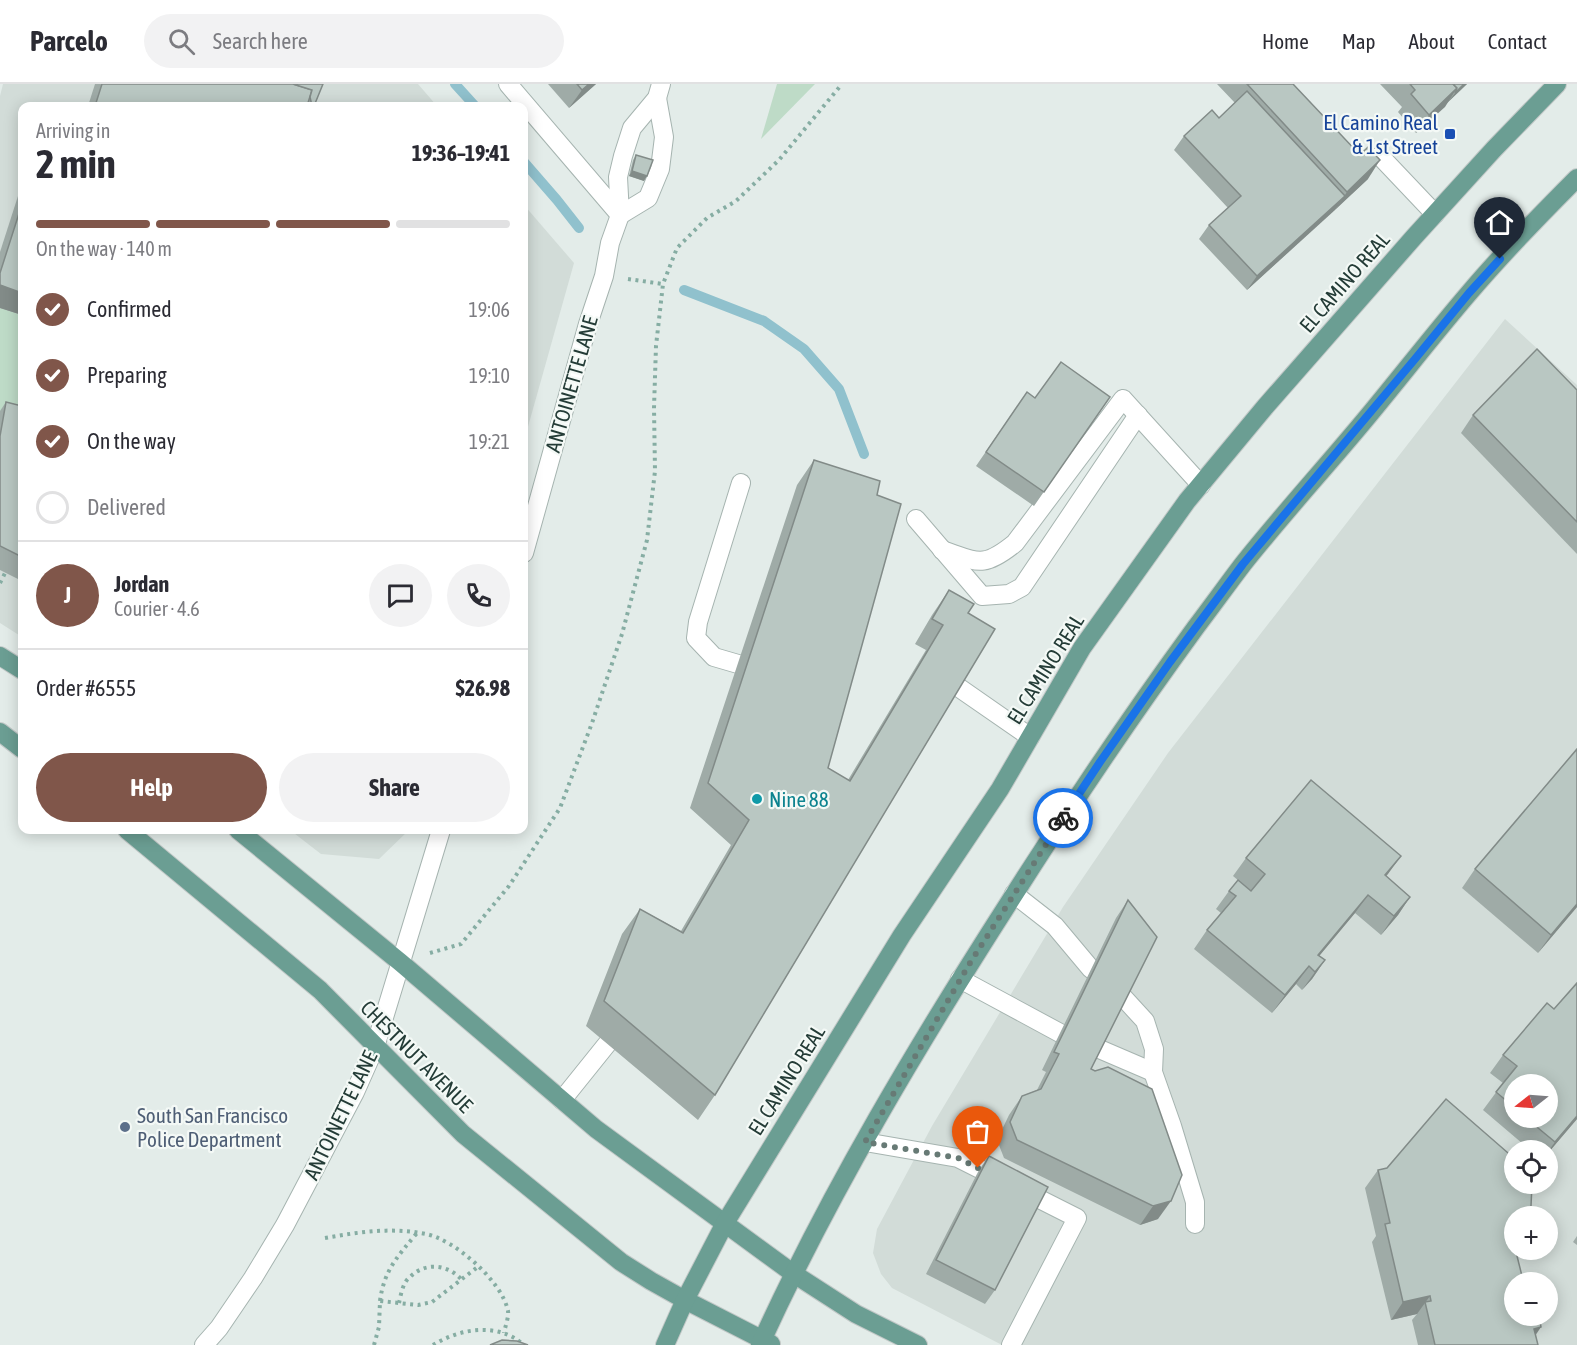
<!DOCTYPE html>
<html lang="en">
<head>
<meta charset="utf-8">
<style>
	:root { --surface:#fff; --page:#f2f2f3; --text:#2b2b33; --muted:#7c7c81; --line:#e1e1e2; --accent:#80564a }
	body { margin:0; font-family:"Asap Condensed",sans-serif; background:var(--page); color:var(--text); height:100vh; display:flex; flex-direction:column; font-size:22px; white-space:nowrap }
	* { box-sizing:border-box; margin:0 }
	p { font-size:20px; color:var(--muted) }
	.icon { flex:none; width:33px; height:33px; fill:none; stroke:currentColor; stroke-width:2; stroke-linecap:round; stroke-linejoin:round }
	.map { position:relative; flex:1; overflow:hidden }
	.side { position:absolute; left:18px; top:18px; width:510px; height:732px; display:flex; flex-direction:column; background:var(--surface); border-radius:12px; box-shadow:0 3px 15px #0003 }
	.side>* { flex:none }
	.needle { width:39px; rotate:253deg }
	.controls { position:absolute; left:1504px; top:990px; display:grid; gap:12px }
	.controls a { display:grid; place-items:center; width:54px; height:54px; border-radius:50%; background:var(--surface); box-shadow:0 3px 15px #0003; font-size:30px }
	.pin { position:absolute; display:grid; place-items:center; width:51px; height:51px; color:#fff; margin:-62px -26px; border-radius:50% 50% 50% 0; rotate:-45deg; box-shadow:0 0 6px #0007 }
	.pin .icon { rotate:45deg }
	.courier { position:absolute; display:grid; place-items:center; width:60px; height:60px; margin:-30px; border:4px solid #1a73e8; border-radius:50%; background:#fff; color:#222; box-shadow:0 2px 8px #0007 }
	.summary em { font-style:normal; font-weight:700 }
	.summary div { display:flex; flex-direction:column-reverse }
	.summary { display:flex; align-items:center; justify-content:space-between; height:102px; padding:0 18px }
	h1 { font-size:39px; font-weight:700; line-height:45px }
	.bar { display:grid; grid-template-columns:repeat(4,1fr); gap:9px 6px; align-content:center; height:72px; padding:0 18px }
	.bar i { height:8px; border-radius:4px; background:var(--line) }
	.bar .current { background:var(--accent) }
	.bar p { grid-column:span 4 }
	.line { display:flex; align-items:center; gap:15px; padding:0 18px; border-top:2px solid var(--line) }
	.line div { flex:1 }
	.round { display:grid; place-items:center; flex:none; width:63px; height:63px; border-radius:32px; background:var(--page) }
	ol { padding:0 18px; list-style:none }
	li { display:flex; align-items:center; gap:18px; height:66px }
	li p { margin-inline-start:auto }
	li .icon { padding:6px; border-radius:50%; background:var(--accent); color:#fff; stroke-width:4 }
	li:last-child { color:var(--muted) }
	li i { width:33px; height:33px; border:3px solid var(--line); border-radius:50% }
	.action { display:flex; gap:12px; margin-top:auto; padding:12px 18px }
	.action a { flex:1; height:69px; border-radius:36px; background:var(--accent); color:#fff; font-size:24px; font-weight:700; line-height:69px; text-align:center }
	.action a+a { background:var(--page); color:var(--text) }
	header { display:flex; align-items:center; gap:36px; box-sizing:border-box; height:84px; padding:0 30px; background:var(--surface); border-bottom:2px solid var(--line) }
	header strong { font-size:28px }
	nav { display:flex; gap:33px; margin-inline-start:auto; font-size:21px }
	.search { width:420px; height:54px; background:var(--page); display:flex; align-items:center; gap:15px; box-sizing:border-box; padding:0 21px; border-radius:33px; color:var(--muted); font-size:22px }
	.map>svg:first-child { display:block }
	.built { fill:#d2dcd8; fill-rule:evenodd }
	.green { fill:#bedbc7 }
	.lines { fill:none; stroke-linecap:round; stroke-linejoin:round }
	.stream { stroke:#90c1cd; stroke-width:10 }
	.minor-casing { stroke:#a6b4b0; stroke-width:20 }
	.major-casing { stroke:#c2c8c7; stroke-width:20 }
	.path { stroke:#86ada3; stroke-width:4; stroke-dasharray:3 4.5; stroke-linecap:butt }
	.minor { stroke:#fff; stroke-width:18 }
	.major { stroke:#6b9e93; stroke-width:18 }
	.wall { fill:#9faba7; fill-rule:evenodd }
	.shaded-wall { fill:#828b88 }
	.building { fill:#b9c7c2; stroke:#828b88; stroke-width:1.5 }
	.done { stroke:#677a75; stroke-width:6; stroke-dasharray:0 10.8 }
	.route { stroke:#1a73e8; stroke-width:8 }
	.transit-dot { fill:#1a4fb4; stroke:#f4f9f6; stroke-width:2 }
	.culture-dot { fill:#0f9aa8; stroke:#f4f9f6; stroke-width:2 }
	.service-dot { fill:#5c6f8a; stroke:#f4f9f6; stroke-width:2 }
	.labels { text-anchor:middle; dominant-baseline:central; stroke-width:4.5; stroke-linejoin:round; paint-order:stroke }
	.transit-label { font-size:21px; fill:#164399; stroke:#f4f9f6; text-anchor:end }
	.street-label { font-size:21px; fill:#243c37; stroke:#f4f9f6 }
	.culture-label { font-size:21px; fill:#0d838f; stroke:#f4f9f6; text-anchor:start }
	.service-label { font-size:21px; fill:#4e5e75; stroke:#f4f9f6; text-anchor:start }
</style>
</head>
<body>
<header>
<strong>Parcelo</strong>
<div class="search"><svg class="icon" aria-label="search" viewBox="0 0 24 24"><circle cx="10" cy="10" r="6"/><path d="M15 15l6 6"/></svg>Search here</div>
<nav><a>Home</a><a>Map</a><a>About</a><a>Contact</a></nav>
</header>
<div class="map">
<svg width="1577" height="1261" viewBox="0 0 1577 1261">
	<rect width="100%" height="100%" fill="#e3ece9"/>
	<g class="built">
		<polygon points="3,0 418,0 437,22 22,22 22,553 0,539 0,12"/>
		<polygon points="524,121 574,179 524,357"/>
		<path d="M 1505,235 L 1577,301 L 1577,1261 L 1002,1261 L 892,1204 L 881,1190 L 873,1169 L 877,1145 L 932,1042 L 1063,823 L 1168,669 ZM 1515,1000 L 1548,1000 L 1548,1034 L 1515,1034 ZM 1515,1066 L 1548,1066 L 1548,1100 L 1515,1100 ZM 1515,1132 L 1548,1132 L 1548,1166 L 1515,1166 ZM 1515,1198 L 1548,1198 L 1548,1232 L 1515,1232 Z"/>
		<polygon points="290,746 409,746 379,775 321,770"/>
	</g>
	<g class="green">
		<polygon points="777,0 815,0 761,55"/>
		<polygon points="0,224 22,231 22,344 0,338"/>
	</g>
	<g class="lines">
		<g class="stream">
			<polyline points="455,0 475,22"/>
			<polyline points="524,78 557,116 579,144"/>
			<polyline points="684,206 764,237 804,265 839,305 864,370"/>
		</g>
		<g class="minor-casing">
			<g id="minor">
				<polyline points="508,0 620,131"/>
				<polyline points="1380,72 1435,130"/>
				<polyline points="620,131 648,114 660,85 664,53 657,14"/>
				<polyline points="916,435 982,512 1009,510 1022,503 1138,331"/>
				<path d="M 942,466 C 978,478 983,485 1015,459 L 1123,315 L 1201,401"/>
				<polyline points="524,469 588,240 604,192 610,159 620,131 618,93 623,72 632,44 657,14 661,0"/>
				<polyline points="738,580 714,573 696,554 698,538 741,399"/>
				<polyline points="958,603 1030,653"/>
				<polyline points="1014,810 1055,842 1091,885"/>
				<polyline points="960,895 1060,949"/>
				<polyline points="1123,913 1145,937 1154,965 1153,988 1172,1042 1195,1118 1195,1140"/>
				<polyline points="1097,964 1153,988"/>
				<polyline points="562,1016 607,960"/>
				<polyline points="865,1058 958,1074 1077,1134 1011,1261"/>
				<polyline points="204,1261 219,1244 253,1194 285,1141 355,1008 375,963 441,746"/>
			</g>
		</g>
		<g class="major-casing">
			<g id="major">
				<polyline points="0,572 22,586"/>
				<polyline points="0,648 22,665"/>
				<polyline points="127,746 320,906 463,1050 621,1178 651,1197 685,1216 771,1260"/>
				<polyline points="238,746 400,878 596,1045 794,1190 856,1230 918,1261"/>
				<polyline points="665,1261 685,1216 725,1139 902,851 1000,705 1082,564 1187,417 1265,323 1414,153 1494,65 1557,0"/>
				<path d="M 760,1261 C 830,1107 919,959 1010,817 C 1069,724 1131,632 1196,543 C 1212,522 1227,501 1243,480 C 1282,431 1324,385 1364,337 C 1399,295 1433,251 1469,209 C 1503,169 1540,131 1577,94"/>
			</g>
		</g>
		<g class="path">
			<polyline points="628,195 663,200"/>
			<polyline points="0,499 5,489"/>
			<polyline points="430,869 461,860 509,802 560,724 592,639 622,550 647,456 655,387 654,324 656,262 663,200 677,164 707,134 736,117 779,76 842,0"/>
			<path d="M 325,1154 C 359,1148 392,1143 426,1150 C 455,1156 502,1197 508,1227 C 509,1233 505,1243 504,1249"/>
			<path d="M 380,1217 C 384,1186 398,1172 417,1149"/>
			<path d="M 399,1219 C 401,1210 403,1198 410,1193 C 425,1178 447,1180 461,1195"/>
			<polyline points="374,1261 379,1243 380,1217 418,1221 432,1218 479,1182"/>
			<path d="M 433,1261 C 461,1244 498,1238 524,1261"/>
		</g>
		<use href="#minor" class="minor"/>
		<use href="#major" class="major"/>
	</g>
	<g class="wall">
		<polygon points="95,0 323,0 314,22 88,22"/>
		<polygon points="548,0 596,0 569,24"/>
		<polygon points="1217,0 1293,0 1368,95 1247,206 1199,155 1209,141 1228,124 1174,66 1184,52 1219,34 1235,19"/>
		<polygon points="1380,0 1467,0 1416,49 1398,28 1402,23"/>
		<polygon points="636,71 644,97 629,92 633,76"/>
		<polygon points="22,106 22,231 0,224 0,168 18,112"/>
		<polygon points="1577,306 1577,470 1461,349 1473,331"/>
		<polygon points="1027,308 1035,314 1110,313 1034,422 976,382"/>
		<polygon points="6,318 22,322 22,497 0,486 0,327"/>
		<polygon points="814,376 877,411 828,684 848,696 926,566 915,560 932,531 949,506 968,529 715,1011 698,1036 586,942 622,850 640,825 681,847 731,761 690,724 797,401"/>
		<polygon points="1246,774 1386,792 1410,813 1398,831 1381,851 1355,829 1319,872 1325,876 1312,895 1302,906 1296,900 1272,929 1194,865 1207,846 1221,829 1216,825 1229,807 1251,807 1233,792"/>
		<polygon points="1475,785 1577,823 1538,869 1462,804"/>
		<polygon points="1128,816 1091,985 1158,1135 1140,1141 1004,1074 997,1056 1009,1031 1022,1012 1037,1006 1046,988 1042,986 1116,834"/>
		<path d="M 1547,919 L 1577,1035 L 1548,1069 L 1548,1066 L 1530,1066 L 1483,1026 L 1503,999 L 1490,989 L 1503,971 ZM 1515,1000 L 1548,1034 L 1515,1034 Z"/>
		<polygon points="989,1072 995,1206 985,1220 926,1190 979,1086"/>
		<polygon points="1378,1086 1515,1145 1512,1148 1509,1161 1538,1261 1418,1261 1412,1236 1417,1230 1391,1236 1372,1158 1376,1152 1365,1104"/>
		<polygon points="1577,1152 1577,1161 1573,1158"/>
	</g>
	<g class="shaded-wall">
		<polygon points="589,0 596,0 569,24 582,6"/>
		<polygon points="1464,0 1467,0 1448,18 1455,9"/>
		<polygon points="1457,4 1445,23 1416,49 1429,31"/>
		<polygon points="1380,76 1368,95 1335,126 1347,108"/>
		<polygon points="632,87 647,92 644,97 629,92"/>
		<polygon points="1345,112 1335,126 1247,206 1257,192"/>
		<polygon points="0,201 22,209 22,231 0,224"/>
		<polygon points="1401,772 1388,790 1372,809 1385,791"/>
		<polygon points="1368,811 1355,829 1310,883 1318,871"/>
		<polygon points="1410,813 1398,831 1381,851 1394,832"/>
		<polygon points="1577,820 1577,823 1538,869 1551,851"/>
		<polygon points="1325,876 1312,895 1302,906 1315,888"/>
		<polygon points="1309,882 1296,900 1272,929 1285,911"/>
		<polygon points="1577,1032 1577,1035 1548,1069 1548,1068 1555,1058"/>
		<polygon points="1171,1117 1158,1135 1140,1141 1153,1122"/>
		<polygon points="1430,1212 1417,1230 1391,1236 1403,1218"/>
		<polygon points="1541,1243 1529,1261 1534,1245"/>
	</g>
	<g class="building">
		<polygon points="102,0 293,0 312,6 307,22 95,22"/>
		<polygon points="293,0 323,0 314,22 312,22 310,13 312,6"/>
		<polygon points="577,0 589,0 582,6"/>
		<polygon points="1247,0 1293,0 1360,71 1368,63 1380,76 1347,108"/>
		<polygon points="1410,0 1453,0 1457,4 1429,31 1411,10 1415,6"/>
		<polygon points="1453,0 1464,0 1455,9 1457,4"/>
		<polygon points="1247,7 1345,112 1257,192 1209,141 1241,112 1184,52 1212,26 1219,34"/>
		<polygon points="636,71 653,76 647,92 632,87"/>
		<polygon points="22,120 22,209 0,201 0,189"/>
		<polygon points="1537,265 1577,306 1577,438 1473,331"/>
		<polygon points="1061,278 1110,313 1044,408 986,368 1027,308 1035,314"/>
		<polygon points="6,318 22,322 22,473 0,462 0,352"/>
		<polygon points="814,376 880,397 877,411 901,420 828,684 850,697 943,541 932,535 949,506 974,520 968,529 995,545 715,1011 604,917 640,825 683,849 749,736 708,699"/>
		<polygon points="1577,665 1577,820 1551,851 1475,785"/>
		<polygon points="1311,696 1401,772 1385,791 1410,813 1394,832 1368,811 1318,871 1325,876 1315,888 1309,882 1285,911 1207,846 1236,812 1229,807 1238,796 1251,807 1265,790 1246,774"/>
		<polygon points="1128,816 1157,853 1091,985 1095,987 1108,983 1152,1005 1182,1091 1171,1117 1153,1122 1017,1056 1010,1038 1022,1012 1041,1005 1059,970 1054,968"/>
		<polygon points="1577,899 1577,1032 1555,1058 1526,1034 1548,1034 1548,1000 1515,1000 1515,1024 1496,1008 1517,982 1503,971 1547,919 1554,925"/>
		<polygon points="1446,1015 1515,1075 1515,1100 1532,1100 1531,1122 1523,1132 1515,1132 1515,1143 1513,1146 1509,1161 1514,1160 1523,1196 1530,1194 1531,1198 1515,1198 1515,1232 1539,1232 1541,1243 1534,1245 1538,1261 1435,1261 1425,1218 1431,1217 1430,1212 1403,1218 1385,1140 1390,1139 1378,1086 1387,1084"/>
		<polygon points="989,1072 1048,1103 995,1206 936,1176"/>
		<polygon points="502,1256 517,1257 528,1261 490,1261"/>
	</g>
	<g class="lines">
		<polyline class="done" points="978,1084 958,1074 865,1058 970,879 1063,734"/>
		<polyline class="route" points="1063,734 1100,678 1170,578 1243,480 1415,275 1469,209 1500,175"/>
	</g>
	<rect class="transit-dot" x="1444" y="44" width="12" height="12" rx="3"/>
	<circle class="culture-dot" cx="757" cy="715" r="6"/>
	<circle class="service-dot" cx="125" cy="1043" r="6"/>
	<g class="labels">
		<g class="transit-label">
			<text x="1438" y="38">El Camino Real<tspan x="1438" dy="24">&amp; 1st Street</tspan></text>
		</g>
		<g class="street-label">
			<text transform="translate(1344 198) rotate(-49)">EL CAMINO REAL</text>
			<text transform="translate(571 300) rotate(-74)">ANTOINETTE LANE</text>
			<text transform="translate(1045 585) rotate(-58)">EL CAMINO REAL</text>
			<text transform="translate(417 972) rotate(45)">CHESTNUT AVENUE</text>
			<text transform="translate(786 996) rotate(-58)">EL CAMINO REAL</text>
			<text transform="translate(340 1031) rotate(-64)">ANTOINETTE LANE</text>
		</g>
		<g class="culture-label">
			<text x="769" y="715">Nine 88</text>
		</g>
		<g class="service-label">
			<text x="137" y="1031">South San Francisco<tspan x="137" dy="24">Police Department</tspan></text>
		</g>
	</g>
</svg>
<div class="controls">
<a><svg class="needle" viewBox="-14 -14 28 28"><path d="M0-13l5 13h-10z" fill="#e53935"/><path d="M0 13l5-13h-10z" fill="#7c7c81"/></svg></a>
<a><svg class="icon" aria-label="locate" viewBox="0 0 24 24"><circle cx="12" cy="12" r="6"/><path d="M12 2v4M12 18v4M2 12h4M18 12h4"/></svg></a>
<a>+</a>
<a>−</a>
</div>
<div class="pin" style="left:978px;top:1084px;background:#ea580c"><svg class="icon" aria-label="bag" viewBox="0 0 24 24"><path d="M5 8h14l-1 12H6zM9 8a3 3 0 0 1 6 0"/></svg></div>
<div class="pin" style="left:1500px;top:175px;background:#1f2937"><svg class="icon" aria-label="home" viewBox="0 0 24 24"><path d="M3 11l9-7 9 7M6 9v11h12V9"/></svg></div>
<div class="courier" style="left:1063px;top:734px"><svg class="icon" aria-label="bike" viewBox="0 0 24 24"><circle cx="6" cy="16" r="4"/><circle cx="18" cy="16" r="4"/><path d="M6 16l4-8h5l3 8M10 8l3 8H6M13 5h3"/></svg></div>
<section class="side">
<div class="summary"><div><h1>2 min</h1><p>Arriving in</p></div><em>19:36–19:41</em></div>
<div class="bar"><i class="current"></i><i class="current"></i><i class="current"></i><i></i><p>On the way · 140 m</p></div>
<ol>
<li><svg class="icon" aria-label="check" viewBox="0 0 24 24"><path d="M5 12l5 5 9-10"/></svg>Confirmed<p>19:06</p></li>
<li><svg class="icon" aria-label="check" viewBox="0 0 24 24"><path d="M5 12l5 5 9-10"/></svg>Preparing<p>19:10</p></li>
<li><svg class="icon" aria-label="check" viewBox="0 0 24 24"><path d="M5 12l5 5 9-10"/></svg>On the way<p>19:21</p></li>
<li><i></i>Delivered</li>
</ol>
<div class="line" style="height:108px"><b class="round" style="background:var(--accent);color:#fff">J</b><div><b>Jordan</b><p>Courier · 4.6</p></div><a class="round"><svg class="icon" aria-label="chat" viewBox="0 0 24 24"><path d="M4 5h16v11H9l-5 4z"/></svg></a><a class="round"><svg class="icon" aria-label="phone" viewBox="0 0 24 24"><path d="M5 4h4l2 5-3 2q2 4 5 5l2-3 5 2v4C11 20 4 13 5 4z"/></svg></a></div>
<div class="line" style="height:78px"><div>Order #6555</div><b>$26.98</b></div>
<div class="action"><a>Help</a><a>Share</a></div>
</section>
</div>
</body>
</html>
